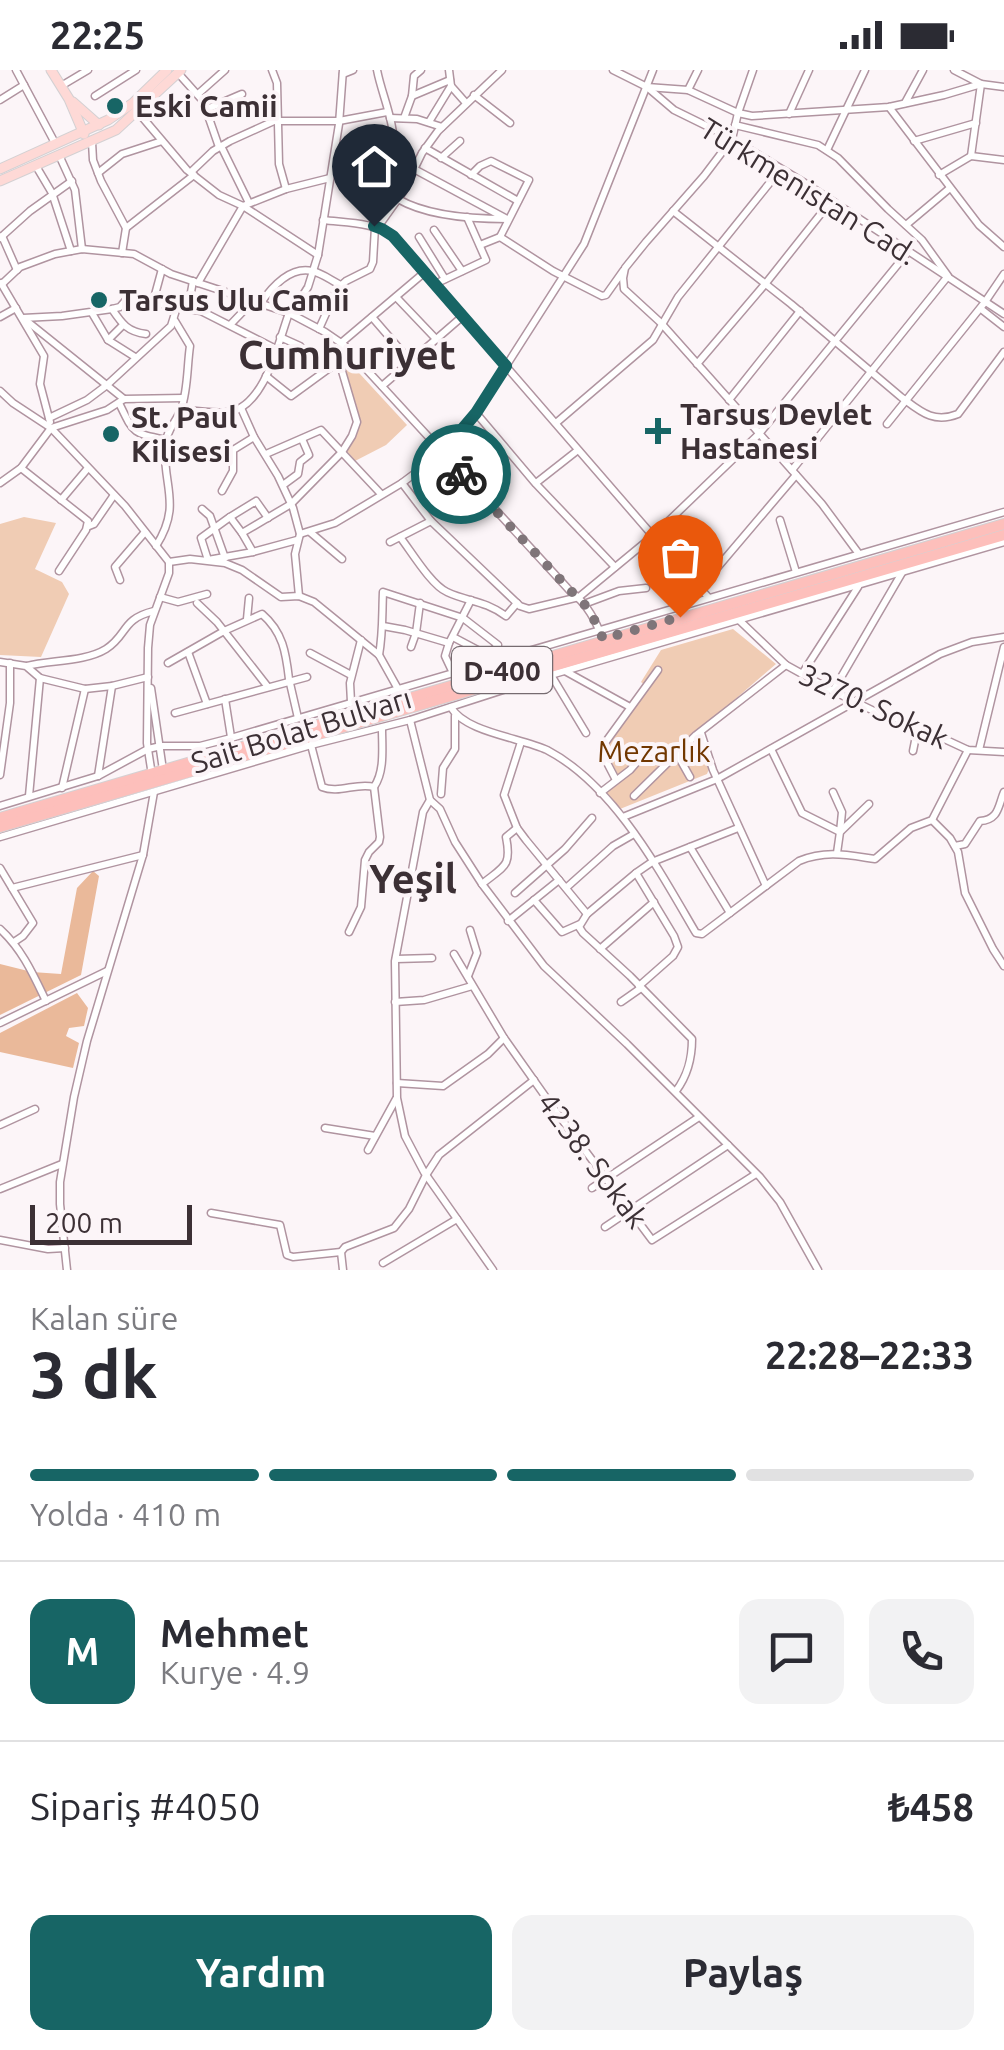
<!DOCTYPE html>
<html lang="tr">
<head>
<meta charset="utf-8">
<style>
	:root { --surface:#fff; --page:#f2f2f3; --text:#2b2b33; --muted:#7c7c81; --line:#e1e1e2; --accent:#176565 }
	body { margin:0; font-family:Ubuntu,sans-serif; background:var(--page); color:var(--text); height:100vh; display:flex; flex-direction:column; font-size:38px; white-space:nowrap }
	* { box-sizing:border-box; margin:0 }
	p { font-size:32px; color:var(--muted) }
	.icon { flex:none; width:55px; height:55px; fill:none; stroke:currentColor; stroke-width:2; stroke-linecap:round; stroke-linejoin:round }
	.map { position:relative; height:1200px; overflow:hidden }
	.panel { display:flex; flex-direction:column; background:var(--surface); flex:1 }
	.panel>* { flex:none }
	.scale { position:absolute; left:30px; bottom:25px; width:162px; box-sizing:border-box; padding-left:10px; border:5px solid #3c3035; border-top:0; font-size:28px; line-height:35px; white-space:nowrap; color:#3c3035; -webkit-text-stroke:8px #fcf5f8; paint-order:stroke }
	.pin { position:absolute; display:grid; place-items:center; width:85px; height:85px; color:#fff; margin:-102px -42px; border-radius:50% 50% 50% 0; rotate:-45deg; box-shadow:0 0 10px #0007 }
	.pin .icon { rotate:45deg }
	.courier { position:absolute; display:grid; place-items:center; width:100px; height:100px; margin:-50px; border:8px solid #176565; border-radius:50%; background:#fff; color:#222; box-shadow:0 2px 12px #0007 }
	.head em { font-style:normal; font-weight:600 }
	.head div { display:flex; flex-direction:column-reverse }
	.head { display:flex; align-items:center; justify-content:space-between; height:170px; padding:0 30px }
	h1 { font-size:65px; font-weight:600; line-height:75px }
	.bar { display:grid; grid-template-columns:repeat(4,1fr); gap:15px 10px; align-content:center; height:120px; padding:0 30px }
	.bar i { height:12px; border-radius:8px; background:var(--line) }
	.bar .active { background:var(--accent) }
	.bar p { grid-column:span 4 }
	.line { display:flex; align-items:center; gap:25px; padding:0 30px; border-top:2px solid var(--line) }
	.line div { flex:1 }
	.round { display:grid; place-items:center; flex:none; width:105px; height:105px; border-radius:20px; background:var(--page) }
	.primary-button { display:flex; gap:20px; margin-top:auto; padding:20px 30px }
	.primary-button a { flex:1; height:115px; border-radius:20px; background:var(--accent); color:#fff; font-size:40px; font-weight:600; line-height:115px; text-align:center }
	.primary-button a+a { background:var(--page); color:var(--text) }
	.status { display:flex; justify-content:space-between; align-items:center; height:70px; padding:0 50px; background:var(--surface); direction:ltr }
	.status svg { height:28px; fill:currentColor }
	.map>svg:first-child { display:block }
	.green { fill:#f0ccb4 }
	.forest { fill:#eab99a }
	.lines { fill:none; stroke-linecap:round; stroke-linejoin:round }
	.minor-casing { stroke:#b094a0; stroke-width:9 }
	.major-casing { stroke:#d4d1d3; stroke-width:11 }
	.highway-casing { stroke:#d4d1d3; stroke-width:12 }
	.minor { stroke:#fff; stroke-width:6 }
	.major { stroke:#fed9d6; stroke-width:9 }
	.highway { stroke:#fdbfbb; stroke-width:10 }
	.done { stroke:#7f7579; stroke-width:10; stroke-dasharray:0 18 }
	.route { stroke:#176565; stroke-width:12 }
	.poi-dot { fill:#176565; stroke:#fcf5f8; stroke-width:4 }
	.labels { text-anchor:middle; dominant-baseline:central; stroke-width:8; stroke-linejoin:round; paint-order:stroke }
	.shield { fill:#fcf5f8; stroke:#766b70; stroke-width:2.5 }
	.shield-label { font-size:28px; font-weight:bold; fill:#3c3035 }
	.poi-label { font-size:30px; font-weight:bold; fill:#3c3035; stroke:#fcf5f8; text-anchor:start }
	.street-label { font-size:30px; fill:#3c3035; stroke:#fcf5f8 }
	.park-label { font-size:30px; fill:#713700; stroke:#fcf5f8 }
	.district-label { font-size:40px; font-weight:bold; fill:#3c3035; stroke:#fcf5f8 }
</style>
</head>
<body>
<div class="status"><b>22:25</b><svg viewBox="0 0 49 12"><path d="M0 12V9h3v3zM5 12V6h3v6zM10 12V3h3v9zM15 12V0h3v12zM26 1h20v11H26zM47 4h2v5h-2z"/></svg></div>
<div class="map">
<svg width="1004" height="1200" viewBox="0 0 1004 1200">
	<rect width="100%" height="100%" fill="#fcf5f8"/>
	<g class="green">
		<path d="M 348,291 L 407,355 L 386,375 L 355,391 L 347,381 C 369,339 354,339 344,299 Z"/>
		<polygon points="24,447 56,453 35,499 62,512 69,524 41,587 0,585 0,454"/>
		<polygon points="733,559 776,594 695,664 709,699 707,704 620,739 603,721 618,705 605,678 647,617 641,612 661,580"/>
	</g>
	<g class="forest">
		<polygon points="93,801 99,806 81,905 0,945 0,894 32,902 61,904 77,818"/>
		<polygon points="77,923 88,938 84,956 69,958 66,966 79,973 73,998 0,982 0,963"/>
	</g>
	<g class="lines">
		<g class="minor-casing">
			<g id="minor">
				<polyline points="16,0 55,73"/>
				<polyline points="272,0 277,13 279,94 286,119"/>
				<path d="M 377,0 C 381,21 391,43 393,64 C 395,87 388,108 396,130"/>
				<polyline points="449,0 451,16 466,33"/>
				<polyline points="613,0 647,17 674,40 729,67 805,113 1004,244"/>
				<polyline points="753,0 738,43 732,69 704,106 646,172 625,198 623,208 624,219 661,253 822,434 859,484"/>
				<polyline points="954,0 981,14 971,86"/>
				<polyline points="178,3 203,31 219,77"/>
				<polyline points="343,4 353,0"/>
				<polyline points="61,16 88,0"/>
				<polyline points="647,17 688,20 738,43 752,46 889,37 944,25 981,14 1004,17"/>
				<polyline points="688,20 698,0"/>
				<polyline points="198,24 225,0"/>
				<polyline points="474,25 510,53"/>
				<polyline points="95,26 136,0"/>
				<polyline points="412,26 450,10"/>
				<polyline points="0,30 24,15"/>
				<polyline points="905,33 923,0"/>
				<polyline points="889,37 979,155 1004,177"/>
				<polyline points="207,39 242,24"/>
				<polyline points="137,41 187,100 219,125 243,136 318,185"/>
				<polyline points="789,44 809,0"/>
				<polyline points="390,48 417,49 442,57"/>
				<polyline points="404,48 412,26 414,6 421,0"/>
				<polyline points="429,52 451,16"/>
				<polyline points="735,55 818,75 838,88 888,139 922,170 948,206 792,400"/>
				<polyline points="914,71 976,53"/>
				<polyline points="92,72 93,90 101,111 126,158 122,183"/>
				<polyline points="221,76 249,133"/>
				<polyline points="425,78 518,131"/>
				<polyline points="827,80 865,0"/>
				<polyline points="59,85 75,120 82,179"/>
				<polyline points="441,88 460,71"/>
				<polyline points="36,96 52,123 71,181"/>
				<polyline points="414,99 505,148"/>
				<polyline points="191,102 213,81 230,71 274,51 339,51 387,42"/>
				<polyline points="98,103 122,84 162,71"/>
				<polyline points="471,105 480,96 491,91 529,110 500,167 553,201 602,226 606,225 623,201"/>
				<polyline points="939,105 971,86 1004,90"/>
				<polyline points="375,108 386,121 392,118"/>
				<path d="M 398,129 C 427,146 474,149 507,149"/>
				<path d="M 673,141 L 791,234 L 901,327 C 920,341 933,354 958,344 L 1004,282"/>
				<path d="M 323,150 C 347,153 373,152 393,166 L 653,466 L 708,527"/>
				<polyline points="906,155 950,118"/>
				<polyline points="378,157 403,122 422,83 438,61 502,0"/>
				<polyline points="126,158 194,105"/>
				<polyline points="434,160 462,201"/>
				<polyline points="2,166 17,200"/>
				<polyline points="419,167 445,209"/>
				<polyline points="0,168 30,141 72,111"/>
				<polyline points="480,175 500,167"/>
				<polyline points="1,213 44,286 40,314 50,352"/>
				<polyline points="198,213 243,136 286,119 330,108"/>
				<path d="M 2,214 L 20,197 L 55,184 L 82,179 L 134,184 L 171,204 L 289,243 L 325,262 L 344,275 L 571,522 C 587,533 596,552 603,569"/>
				<polyline points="435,214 486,190 467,147"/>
				<polyline points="396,227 436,269"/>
				<polyline points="153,232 162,199"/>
				<path d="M 260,234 C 271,218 290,196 312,201 C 322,203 332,211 341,215"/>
				<path d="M 112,239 C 122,254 128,262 146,264"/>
				<polyline points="188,239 193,211"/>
				<polyline points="981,239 1004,257"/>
				<polyline points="92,243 108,270 135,287"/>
				<polyline points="291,244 308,217 318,185 339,54 343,0"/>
				<polyline points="0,247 16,238"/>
				<polyline points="372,247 410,291"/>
				<polyline points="23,248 62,246 112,239 120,237 126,230 131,229 201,241 276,279"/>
				<polyline points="28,252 124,329"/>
				<polyline points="230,255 253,231"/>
				<polyline points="319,259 337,219 346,211 370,199 373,192 375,157"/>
				<polyline points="280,267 300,276 307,285"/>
				<polyline points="108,270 123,255"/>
				<polyline points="341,273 425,202"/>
				<polyline points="697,294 766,213 831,131"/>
				<polyline points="266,306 291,326 339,291 344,277"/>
				<polyline points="382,316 463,246"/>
				<polyline points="0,321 13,333 51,358 125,436 169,492 169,503 150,555 148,578 147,673 152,705"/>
				<polyline points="729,330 800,241"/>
				<path d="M 119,333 C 134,364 132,363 167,370"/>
				<polyline points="241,338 254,367 278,406 293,438 300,464 295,484 299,526"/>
				<path d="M 181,339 C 196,341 213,344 229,342 C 265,336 278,273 289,243"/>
				<polyline points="476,343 536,414 615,497"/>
				<polyline points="49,348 87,330 107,315 171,256 177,237"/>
				<polyline points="556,353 653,270 678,227 780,100"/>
				<polyline points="887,354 985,232 1004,204"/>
				<polyline points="266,384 321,360 381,424"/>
				<polyline points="21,398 88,451 86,460 59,501"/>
				<polyline points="0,413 21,398 51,358 107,340 124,329 183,328"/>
				<polyline points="402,413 431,451 520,536 529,539 579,527 653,466 759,364 908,182"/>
				<polyline points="536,413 578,380"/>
				<polyline points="283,415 298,404 300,392 309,385 302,369"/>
				<polyline points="222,421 233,401 233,380 254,367"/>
				<polyline points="61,430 88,398"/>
				<polyline points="202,439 210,446 225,488"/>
				<polyline points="230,447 242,463 253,482"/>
				<polyline points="268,448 256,431 230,447 201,468 208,490 253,482 297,470"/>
				<polyline points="780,450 796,502"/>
				<polyline points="89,456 94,454 114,425"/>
				<polyline points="310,462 342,489"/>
				<polyline points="242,463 291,434 342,382 352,366 357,352 339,291"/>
				<polyline points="300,464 335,453 402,413 442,383 476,343 584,174 653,0"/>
				<path d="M 400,467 C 411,481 431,515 447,522 C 468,532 484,530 506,546 L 517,533"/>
				<polyline points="390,472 431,451"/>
				<path d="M 156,476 C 182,435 163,417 165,376 C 166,361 176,352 181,339 C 188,321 187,296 190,276 L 175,251"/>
				<polyline points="169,492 190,489 225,493 242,500 281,527 299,526 314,532 379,585 398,619"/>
				<polyline points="120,510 115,497 145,462"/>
				<polyline points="700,518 796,405"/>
				<polyline points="160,527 178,532 207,524"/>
				<polyline points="197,533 217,552 268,617"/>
				<polyline points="584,534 619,521 646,518"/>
				<polyline points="247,549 249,528"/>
				<polyline points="738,549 786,595 833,621 878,643 912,654 968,680 1004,682"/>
				<polyline points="383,556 405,560 449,573 445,586 453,603"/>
				<polyline points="453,567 487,585"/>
				<polyline points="449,573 471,530"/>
				<polyline points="411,577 416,563 420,533"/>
				<polyline points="188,582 207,634"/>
				<polyline points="310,583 351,605"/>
				<path d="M 379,585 C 383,563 382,544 383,522 L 463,548 L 498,575 L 487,586"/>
				<polyline points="0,592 26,596 40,608 85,619 112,616 148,607"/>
				<path d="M 168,593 L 224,561 L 262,544 C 283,562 286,583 289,609 C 292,622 295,635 298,648"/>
				<path d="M 27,596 C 50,590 85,592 106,579 C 128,565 121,549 154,541"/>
				<polyline points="565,601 630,637"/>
				<polyline points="802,604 858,517"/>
				<polyline points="551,605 586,663"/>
				<polyline points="151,618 163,700"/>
				<polyline points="833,621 903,501"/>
				<polyline points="225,629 231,667"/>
				<polyline points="351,632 350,613 361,570"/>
				<path d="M 451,637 C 464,662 522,668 547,680 C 614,715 659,800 696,863 L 702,864 L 799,791 C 826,780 847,785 875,789 L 911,758 L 932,750 L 968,680"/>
				<polyline points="175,643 307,607"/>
				<polyline points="410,650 430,730 440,739 455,772 482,814 544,896 627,974 760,1107 780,1132 818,1200"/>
				<polyline points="701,663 713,700 766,816"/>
				<polyline points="521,672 504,725 517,758 526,770 587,844"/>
				<path d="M 311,675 L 322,717 C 339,724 357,712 374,717 L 380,767 L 379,772 L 369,782 L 365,790 L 361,837 L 349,862"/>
				<polyline points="771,679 802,743 840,762 842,742 833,722"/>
				<polyline points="979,680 1004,577"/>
				<polyline points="913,681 918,656"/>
				<polyline points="677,684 690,707"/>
				<polyline points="0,705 10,633 10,593"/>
				<polyline points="98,706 112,616"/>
				<polyline points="616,710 601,681 602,677 658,600"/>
				<path d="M 374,717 C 385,701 382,678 382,658"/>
				<polyline points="62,718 85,619"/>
				<polyline points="600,723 630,700 650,677"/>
				<polyline points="441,724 443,698 455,679 455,646"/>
				<polyline points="29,726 40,608"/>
				<polyline points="634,726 696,665 786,595"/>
				<polyline points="430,730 423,742 395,891 397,1028 405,1066 424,1102 493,1200"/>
				<polyline points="0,736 98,706 148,679 161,676 200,676 231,668 1004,442"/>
				<polyline points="623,747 717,709 940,584 972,572 1004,567"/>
				<polyline points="932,750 950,768 958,782 965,823 993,879 1004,896"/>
				<polyline points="0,767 311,675 410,650 537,609 1004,472"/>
				<path d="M 955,776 L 965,774 L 980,751 C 999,750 998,736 1004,722"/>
				<polyline points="690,777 730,843"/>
				<polyline points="837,783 840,762 869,734"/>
				<polyline points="0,798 33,853 23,866 14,872"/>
				<polyline points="636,803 674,866 678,877 673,886 639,916"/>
				<path d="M 482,814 C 504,796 512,797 506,767 L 517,758"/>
				<polyline points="12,818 143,785"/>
				<polyline points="566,818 613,776 634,764"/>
				<polyline points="515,823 565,779 592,748"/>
				<polyline points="534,830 562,862 580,854"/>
				<polyline points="508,851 559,810"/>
				<path d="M 0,859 C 22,879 33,904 46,931"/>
				<polyline points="600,879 654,832"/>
				<polyline points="454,884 504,968 557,1043 652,1170 756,1104"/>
				<polyline points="396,889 432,888"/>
				<polyline points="468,906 477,883 470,860"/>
				<polyline points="395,932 424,930 472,916"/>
				<polyline points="621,932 641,918"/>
				<polyline points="0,953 107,901"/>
				<polyline points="397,1013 443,1016 488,984 504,968"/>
				<path d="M 676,1021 C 688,1005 692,989 692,969 L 630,906 L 583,863 L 579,857 L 587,844 L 636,803 L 652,792 L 738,758"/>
				<polyline points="0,1055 35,1039"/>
				<polyline points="325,1058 375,1066"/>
				<polyline points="368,1080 396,1029"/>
				<polyline points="592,1118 699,1047"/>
				<polyline points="0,1119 62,1094"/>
				<polyline points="211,1143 280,1155 287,1185 293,1187 341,1182"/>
				<polyline points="605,1157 728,1075"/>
				<polyline points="0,1170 48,1179 65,1178"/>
				<polyline points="383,1193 457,1149"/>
				<polyline points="67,1200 60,1134 60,1112 74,1027 87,971 143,785 154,722"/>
				<polyline points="343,1200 341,1182 345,1177 394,1158 409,1139 426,1105 439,1085 534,1010"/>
			</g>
		</g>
		<g class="major-casing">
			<g id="major">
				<polyline points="51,0 69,29 84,64"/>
				<polyline points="73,32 99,55"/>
				<polyline points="0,99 108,50 133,33 167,0"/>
				<polyline points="0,111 116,60 181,0"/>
			</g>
		</g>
		<g class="highway-casing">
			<g id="highway">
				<path d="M 0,748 C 335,652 669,550 1004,454"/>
				<polyline points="0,757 1004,465"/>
			</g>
		</g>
		<use href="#minor" class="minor"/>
		<use href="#major" class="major"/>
		<use href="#highway" class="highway"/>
	</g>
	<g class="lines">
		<path class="done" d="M 461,404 L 572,522 C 587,533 596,552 603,569 L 680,547"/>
		<polyline class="route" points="374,156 382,159 393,166 506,296 476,343 442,383 461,404"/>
	</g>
	<g class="poi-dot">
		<circle cx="115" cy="36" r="10"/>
		<circle cx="99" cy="230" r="10"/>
		<path d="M653 346h10v10h10v10h-10v10h-10v-10h-10v-10h10z"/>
		<circle cx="111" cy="364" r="10"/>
	</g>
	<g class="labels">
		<rect class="shield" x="452" y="577" width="100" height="46" rx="8"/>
		<g class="shield-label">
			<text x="502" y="600">D-400</text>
		</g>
		<g class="poi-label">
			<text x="135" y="36">Eski Camii</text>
			<text x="119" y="230">Tarsus Ulu Camii</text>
			<text x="680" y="344">Tarsus Devlet<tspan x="680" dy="34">Hastanesi</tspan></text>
			<text x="131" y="347">St. Paul<tspan x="131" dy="34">Kilisesi</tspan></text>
		</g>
		<g class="street-label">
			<text transform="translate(809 121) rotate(32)">Türkmenistan Cad.</text>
			<text transform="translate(874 636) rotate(25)">3270. Sokak</text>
			<text transform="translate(301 660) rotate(-17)">Sait Bolat Bulvarı</text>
			<text transform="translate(593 1090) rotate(53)">4238. Sokak</text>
		</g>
		<g class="park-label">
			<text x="654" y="681">Mezarlık</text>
		</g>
		<g class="district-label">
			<text x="347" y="284">Cumhuriyet</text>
			<text x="413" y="808">Yeşil</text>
		</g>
	</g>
</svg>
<div class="scale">200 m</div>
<div class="pin" style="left:680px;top:547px;background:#ea580c"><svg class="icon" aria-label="bag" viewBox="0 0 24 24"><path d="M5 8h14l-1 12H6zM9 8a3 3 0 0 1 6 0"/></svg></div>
<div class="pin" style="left:374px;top:156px;background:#1f2937"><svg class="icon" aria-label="home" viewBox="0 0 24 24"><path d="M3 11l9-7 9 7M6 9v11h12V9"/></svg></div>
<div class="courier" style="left:461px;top:404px"><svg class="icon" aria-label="bike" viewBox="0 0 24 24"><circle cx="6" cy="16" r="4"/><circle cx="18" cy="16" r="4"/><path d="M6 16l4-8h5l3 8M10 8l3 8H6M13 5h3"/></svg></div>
</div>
<section class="panel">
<div class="head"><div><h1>3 dk</h1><p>Kalan süre</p></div><em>22:28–22:33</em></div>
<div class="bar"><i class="active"></i><i class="active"></i><i class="active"></i><i></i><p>Yolda · 410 m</p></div>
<div class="line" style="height:180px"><b class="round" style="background:var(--accent);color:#fff">M</b><div><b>Mehmet</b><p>Kurye · 4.9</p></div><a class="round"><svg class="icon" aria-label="chat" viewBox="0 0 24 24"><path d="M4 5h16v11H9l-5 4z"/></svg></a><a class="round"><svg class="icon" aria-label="phone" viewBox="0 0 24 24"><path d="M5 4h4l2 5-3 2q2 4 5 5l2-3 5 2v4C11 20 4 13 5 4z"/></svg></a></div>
<div class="line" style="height:130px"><div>Sipariş #4050</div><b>₺458</b></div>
<div class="primary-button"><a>Yardım</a><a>Paylaş</a></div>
</section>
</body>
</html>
